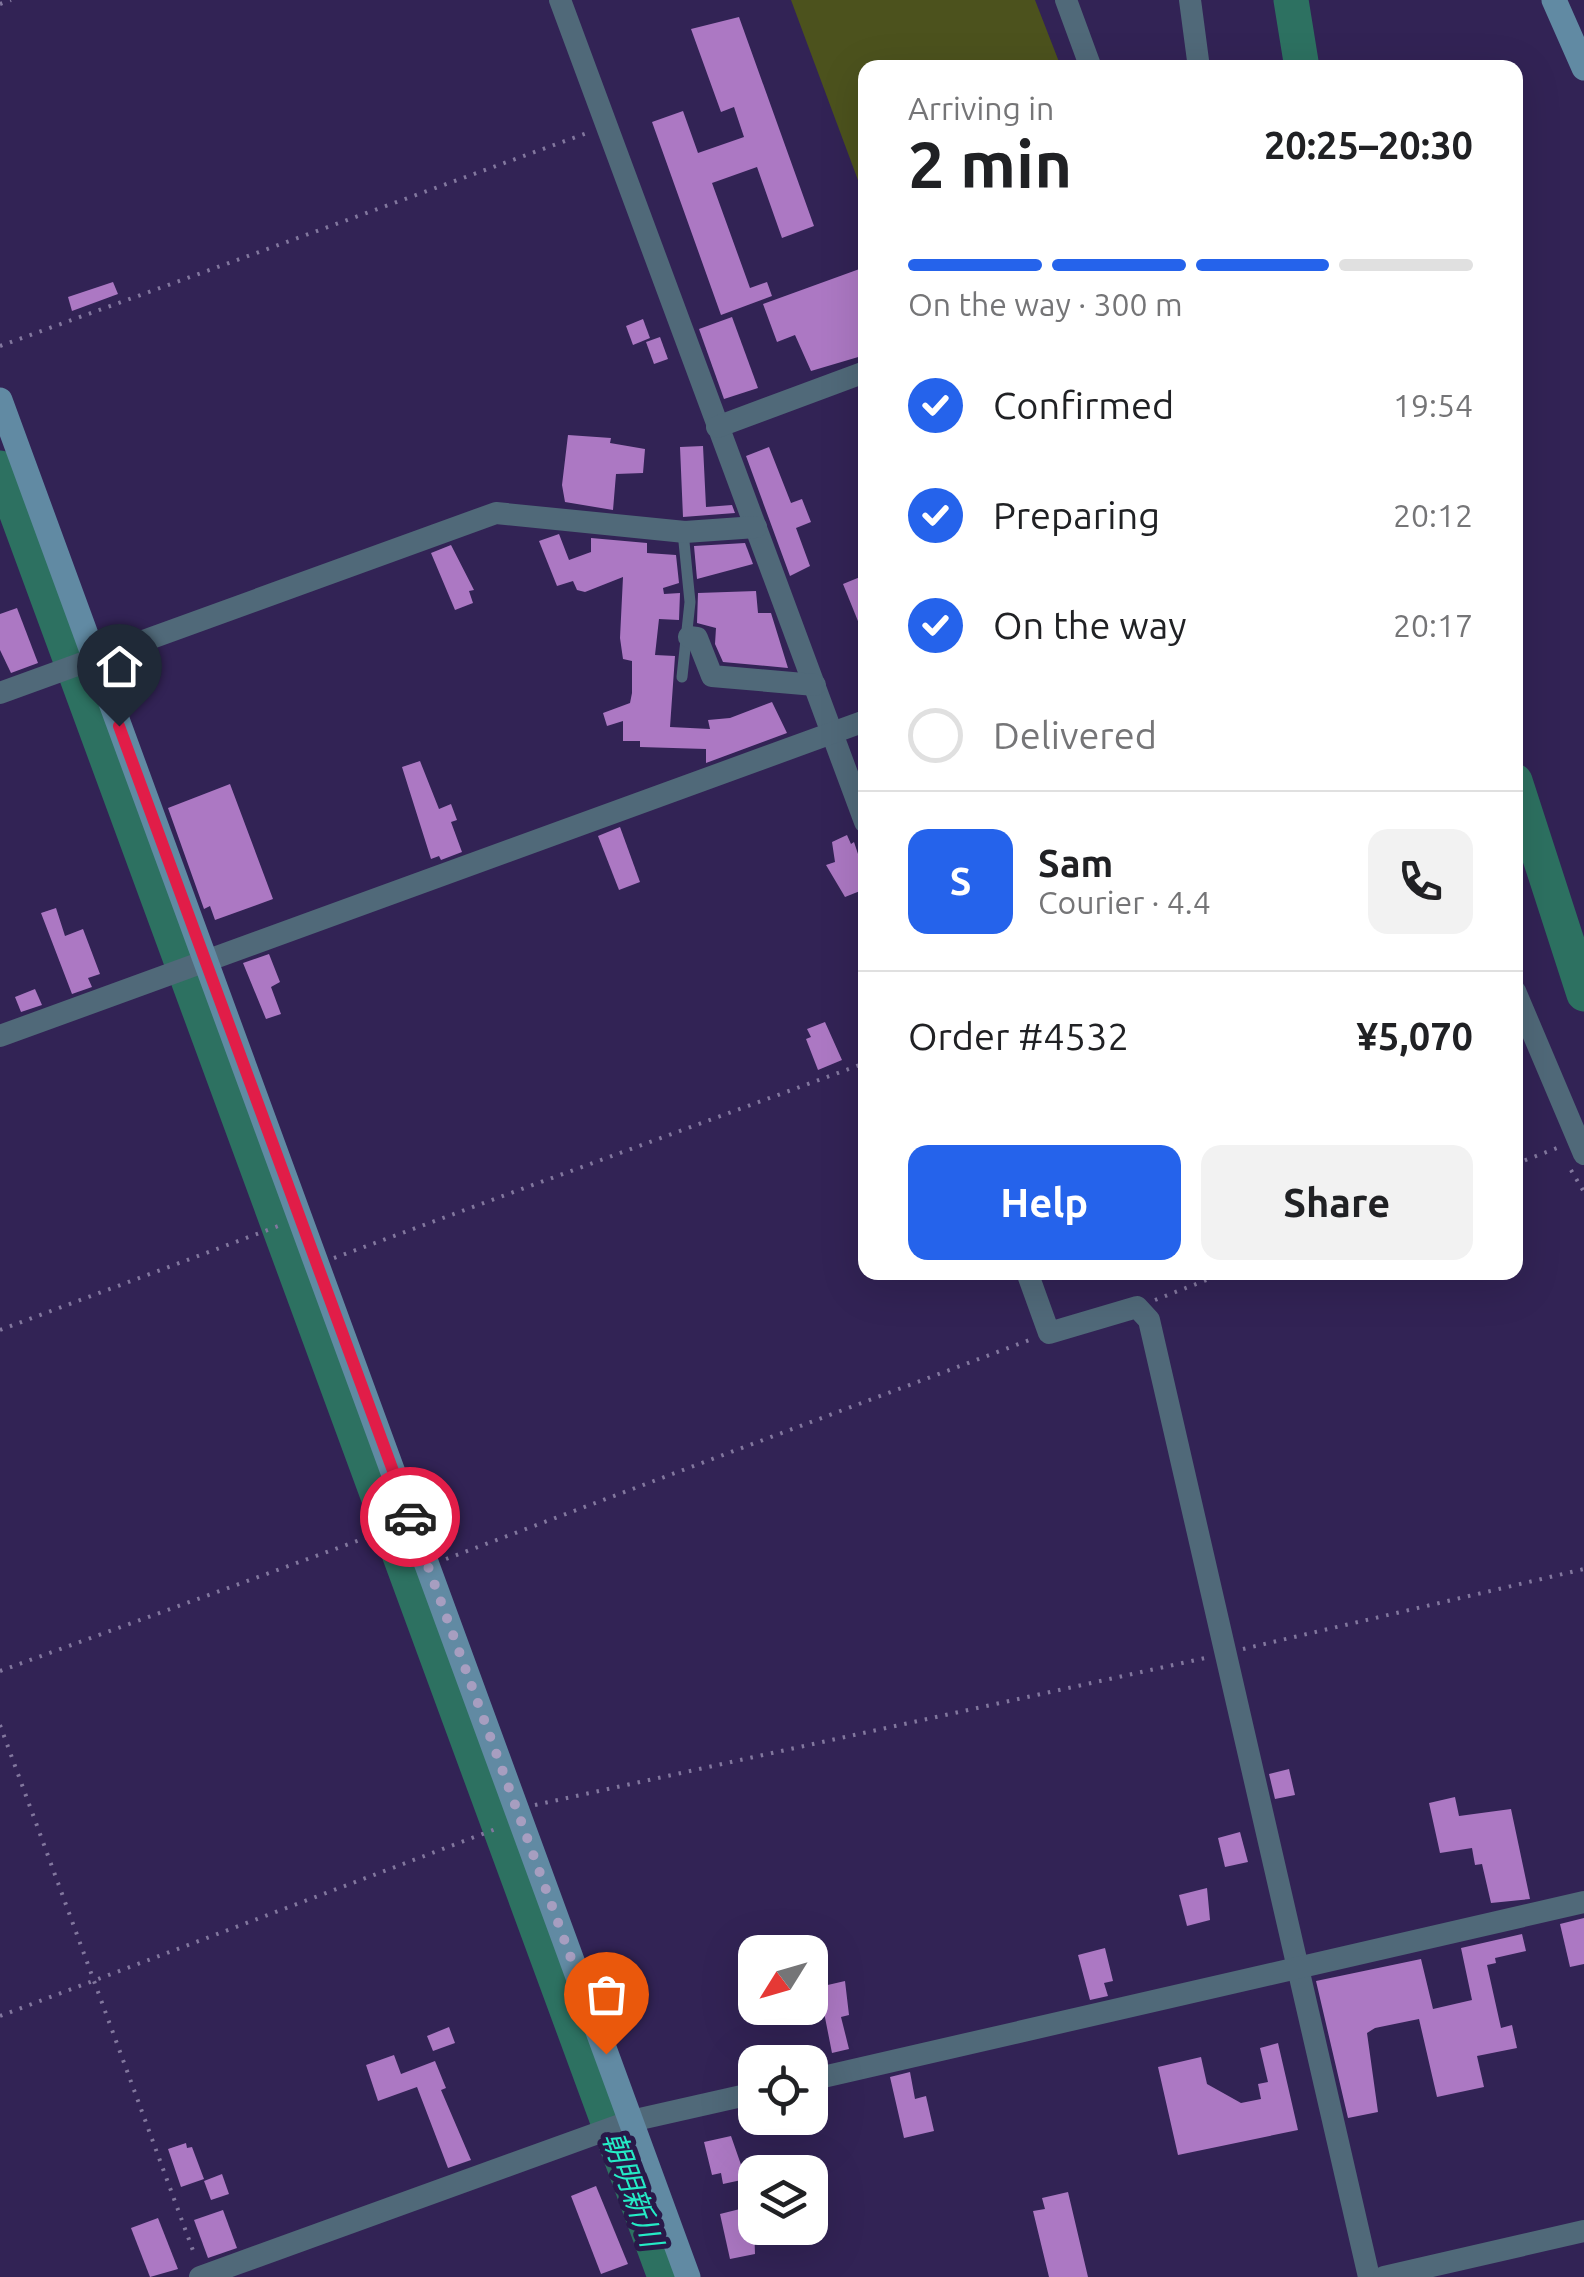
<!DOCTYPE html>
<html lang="en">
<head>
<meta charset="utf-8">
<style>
	:root { --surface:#fff; --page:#f2f2f2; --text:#202124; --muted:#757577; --line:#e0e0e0; --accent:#2563eb }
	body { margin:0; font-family:Ubuntu,"Noto Sans JP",sans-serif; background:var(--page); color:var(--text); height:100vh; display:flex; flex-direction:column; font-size:38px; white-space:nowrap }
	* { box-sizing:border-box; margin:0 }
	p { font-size:32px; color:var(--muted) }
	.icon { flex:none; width:55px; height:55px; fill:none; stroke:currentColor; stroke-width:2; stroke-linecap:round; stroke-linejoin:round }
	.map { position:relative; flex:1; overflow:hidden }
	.side { position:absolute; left:858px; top:60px; width:665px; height:1220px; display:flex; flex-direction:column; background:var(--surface); border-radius:20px; box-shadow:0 10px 40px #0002 }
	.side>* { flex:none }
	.needle { width:65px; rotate:233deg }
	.controls { position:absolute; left:738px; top:1935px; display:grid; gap:20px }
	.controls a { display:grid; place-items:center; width:90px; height:90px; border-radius:20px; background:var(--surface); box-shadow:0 10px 40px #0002; font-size:50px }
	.pin { position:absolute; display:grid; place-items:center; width:85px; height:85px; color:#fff; margin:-102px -42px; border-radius:50% 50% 50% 0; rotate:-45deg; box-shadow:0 0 10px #0007 }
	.pin .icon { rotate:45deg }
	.courier { position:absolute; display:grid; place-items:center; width:100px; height:100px; margin:-50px; border:8px solid #e11d48; border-radius:50%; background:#fff; color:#222; box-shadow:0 2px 12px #0007 }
	.head em { font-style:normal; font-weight:700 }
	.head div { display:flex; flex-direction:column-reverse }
	.head { display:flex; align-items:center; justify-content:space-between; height:170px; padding:0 50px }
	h1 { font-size:65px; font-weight:700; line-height:75px }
	.bar { display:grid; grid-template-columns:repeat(4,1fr); gap:15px 10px; align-content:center; height:120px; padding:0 50px }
	.bar i { height:12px; border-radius:8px; background:var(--line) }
	.bar .current { background:var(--accent) }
	.bar p { grid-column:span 4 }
	.line { display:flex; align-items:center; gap:25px; padding:0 50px; border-top:2px solid var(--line) }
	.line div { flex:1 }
	.round { display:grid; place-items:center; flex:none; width:105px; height:105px; border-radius:20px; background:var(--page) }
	ol { padding:0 50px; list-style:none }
	li { display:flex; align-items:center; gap:30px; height:110px }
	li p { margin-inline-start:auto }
	li .icon { padding:10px; border-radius:50%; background:var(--accent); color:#fff; stroke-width:4 }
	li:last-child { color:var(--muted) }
	li i { width:55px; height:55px; border:5px solid var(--line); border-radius:50% }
	.primary-button { display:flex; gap:20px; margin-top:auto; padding:20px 50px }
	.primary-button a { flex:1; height:115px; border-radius:20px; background:var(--accent); color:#fff; font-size:40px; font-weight:700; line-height:115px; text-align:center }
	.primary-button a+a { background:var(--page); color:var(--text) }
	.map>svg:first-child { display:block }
	.green { fill:#4c521d }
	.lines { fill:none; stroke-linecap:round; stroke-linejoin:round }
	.river { stroke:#2d7161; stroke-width:35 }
	.building { fill:#ac78c3 }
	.path { stroke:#82779e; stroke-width:4; stroke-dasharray:2.5 8; stroke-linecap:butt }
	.lane { stroke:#506979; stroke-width:11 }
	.street { stroke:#506979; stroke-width:22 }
	.secondary { stroke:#618aa3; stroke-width:25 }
	.done { stroke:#a79ec0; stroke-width:10; stroke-dasharray:0 18 }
	.route { stroke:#e11d48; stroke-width:12 }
	.labels { text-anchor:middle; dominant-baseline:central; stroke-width:10; stroke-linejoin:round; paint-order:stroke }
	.water-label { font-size:30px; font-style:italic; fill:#25ebc6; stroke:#291949 }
</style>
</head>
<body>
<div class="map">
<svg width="1584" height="2277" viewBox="0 0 1584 2277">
	<rect width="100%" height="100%" fill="#322355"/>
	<polygon class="green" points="791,0 1035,0 1061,67 865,68 865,199"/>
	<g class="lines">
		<g class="river">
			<polyline points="1291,0 1302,68"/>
			<polyline points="0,468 665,2277"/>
			<polyline points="1515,781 1584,994"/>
		</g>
	</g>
	<g class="building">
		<polygon points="739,17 814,226 782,238 757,167 712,183 750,288 767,282 772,296 721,315 652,122 683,111 698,153 744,137 734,107 721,112 691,29"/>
		<polygon points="865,267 865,355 811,371 795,335 777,342 763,304"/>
		<polygon points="113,282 118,294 72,311 68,297"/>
		<polygon points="732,317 758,388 724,399 699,329"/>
		<polygon points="643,319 650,338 633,345 626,326"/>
		<polygon points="660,337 668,359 654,364 646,342"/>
		<polygon points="568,435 611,438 610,443 645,449 643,473 616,474 613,510 565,502 562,485"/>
		<polygon points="703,446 706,507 732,505 735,513 683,517 680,447"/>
		<polygon points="769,447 791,503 802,499 811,522 796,528 810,566 790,576 746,456"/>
		<polygon points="559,534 569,560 591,552 591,538 647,543 647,553 676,555 679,583 663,588 664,594 680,593 679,620 659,619 655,655 675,656 670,727 710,729 708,720 730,718 772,702 787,733 706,763 706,749 640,747 640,741 623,741 623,721 607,726 603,713 630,703 632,693 632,661 623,659 620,638 623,577 585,592 577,590 573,581 557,586 539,541"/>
		<polygon points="745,543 753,564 697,579 694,546"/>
		<polygon points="451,545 474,590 469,591 473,603 455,610 431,553"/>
		<polygon points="865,575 865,636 864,636 843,584"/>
		<polygon points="756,591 758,613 771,613 788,668 723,662 715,644 716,628 697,623 698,593"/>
		<polygon points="17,608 38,663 11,673 0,650 0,614"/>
		<polygon points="420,761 439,809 451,804 457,820 451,822 462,852 441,860 439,856 431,859 402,767"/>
		<polygon points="230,784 273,899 215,920 210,906 204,909 168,808"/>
		<polygon points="620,827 640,882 619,890 598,836"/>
		<polygon points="847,835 851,844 854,842 865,875 865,889 845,897 826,865 835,862 832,842"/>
		<polygon points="56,908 65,936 83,929 100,974 88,978 92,987 72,994 41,913"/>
		<polygon points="269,954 280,982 271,987 281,1014 266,1019 243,963"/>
		<polygon points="35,989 42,1005 21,1012 15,997"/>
		<polygon points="825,1022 842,1060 818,1070 806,1039 811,1037 807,1029"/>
		<polygon points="1289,1769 1295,1795 1275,1799 1269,1774"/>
		<polygon points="1455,1797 1459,1816 1511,1809 1530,1899 1491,1903 1482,1864 1475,1865 1472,1848 1440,1853 1429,1803"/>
		<polygon points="1240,1832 1248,1862 1225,1867 1218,1838"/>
		<polygon points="1207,1888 1210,1920 1187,1926 1179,1895"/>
		<polygon points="1584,1918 1584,1964 1570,1967 1560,1924"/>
		<polygon points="1522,1934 1526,1951 1495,1958 1496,1963 1487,1965 1501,2028 1512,2025 1517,2048 1477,2056 1484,2087 1437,2097 1419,2019 1375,2028 1367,2033 1378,2112 1348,2118 1316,1981 1421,1959 1433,2009 1472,2000 1461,1948"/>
		<polygon points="1105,1948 1113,1981 1104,1983 1108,1996 1090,2000 1078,1955"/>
		<polygon points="845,1981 849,2015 841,2017 849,2049 832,2053 819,1987"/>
		<polygon points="449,2027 455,2043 433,2051 427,2036"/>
		<polygon points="1278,2043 1298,2130 1178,2155 1158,2067 1201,2057 1207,2084 1241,2103 1261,2099 1258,2084 1268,2082 1260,2048"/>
		<polygon points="394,2055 401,2074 435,2061 446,2088 441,2090 471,2160 448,2168 417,2087 378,2101 366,2065"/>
		<polygon points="910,2072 915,2099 926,2096 934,2131 904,2138 890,2077"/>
		<polygon points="731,2136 746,2179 723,2184 721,2173 712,2175 704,2142"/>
		<polygon points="186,2143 187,2148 192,2147 204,2179 181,2187 168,2149"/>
		<polygon points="222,2174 229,2194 211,2200 204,2181"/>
		<polygon points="596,2186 628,2264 601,2274 571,2196"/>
		<polygon points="1068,2192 1088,2277 1049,2277 1033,2211 1045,2209 1042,2198"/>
		<polygon points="744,2208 754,2224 755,2254 730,2259 720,2214"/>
		<polygon points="223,2210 237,2248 208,2258 194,2220"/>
		<polygon points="158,2218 178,2269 150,2277 131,2228"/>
	</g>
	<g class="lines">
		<g class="path">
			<polyline points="0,4 11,0"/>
			<polyline points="0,346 587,133"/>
			<polyline points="1515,1164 1557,1148"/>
			<polyline points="1571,1170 1584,1192"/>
			<polyline points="334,1258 865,1063"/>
			<polyline points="1155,1300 1227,1272"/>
			<polyline points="0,1330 281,1225"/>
			<polyline points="446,1559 1032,1339"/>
			<polyline points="1243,1649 1584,1569"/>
			<polyline points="0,1671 390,1529"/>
			<polyline points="0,1725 195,2256"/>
			<polyline points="535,1805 1205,1658"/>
			<polyline points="0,2016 501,1827"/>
		</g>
		<polyline class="lane" points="682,677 690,602 683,532"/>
		<g class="street">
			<polyline points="560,0 865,822"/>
			<polyline points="1066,0 1091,68"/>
			<polyline points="1190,0 1199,68"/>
			<polyline points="717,427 865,372"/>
			<polyline points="689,637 697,638 712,676 815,685"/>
			<polyline points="0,693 496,513 685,532 756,527"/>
			<polyline points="1515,991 1584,1154"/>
			<polyline points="0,1036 865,721"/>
			<polyline points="1027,1272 1049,1333 1137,1307 1149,1320 1369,2277"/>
			<polyline points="810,2080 1584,1902"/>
			<polyline points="200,2277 631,2121 755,2093"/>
			<polyline points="1384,2277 1584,2231"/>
		</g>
		<g class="secondary">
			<polyline points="1554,0 1584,68"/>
			<polyline points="0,400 688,2277"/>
		</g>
	</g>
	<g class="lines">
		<polyline class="done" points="410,1517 606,2054"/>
		<polyline class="route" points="119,726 410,1517"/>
	</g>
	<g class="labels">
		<g class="water-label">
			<text transform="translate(633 2189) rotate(70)">朝明新川</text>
		</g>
	</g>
</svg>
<div class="controls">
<a><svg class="needle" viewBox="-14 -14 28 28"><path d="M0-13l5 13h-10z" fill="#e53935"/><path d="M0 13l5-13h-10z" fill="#757577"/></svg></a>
<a><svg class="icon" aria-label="locate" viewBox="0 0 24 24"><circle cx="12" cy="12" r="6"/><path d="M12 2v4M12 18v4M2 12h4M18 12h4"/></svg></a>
<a><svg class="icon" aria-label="layers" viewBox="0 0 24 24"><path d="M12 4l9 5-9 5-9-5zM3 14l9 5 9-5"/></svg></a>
</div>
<div class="pin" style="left:606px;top:2054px;background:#ea580c"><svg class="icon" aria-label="bag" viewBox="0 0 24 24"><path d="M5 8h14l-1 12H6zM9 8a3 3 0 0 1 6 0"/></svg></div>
<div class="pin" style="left:119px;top:726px;background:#1f2937"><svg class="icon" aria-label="home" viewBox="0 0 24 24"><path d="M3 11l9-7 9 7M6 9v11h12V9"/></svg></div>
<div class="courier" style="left:410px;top:1517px"><svg class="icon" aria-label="car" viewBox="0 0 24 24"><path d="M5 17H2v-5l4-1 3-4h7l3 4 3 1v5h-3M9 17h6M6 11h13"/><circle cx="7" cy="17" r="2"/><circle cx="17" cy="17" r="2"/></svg></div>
<section class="side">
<div class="head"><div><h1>2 min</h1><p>Arriving in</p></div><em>20:25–20:30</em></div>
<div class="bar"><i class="current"></i><i class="current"></i><i class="current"></i><i></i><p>On the way · 300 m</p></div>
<ol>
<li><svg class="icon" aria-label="check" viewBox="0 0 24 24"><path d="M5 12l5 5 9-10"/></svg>Confirmed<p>19:54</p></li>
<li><svg class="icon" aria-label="check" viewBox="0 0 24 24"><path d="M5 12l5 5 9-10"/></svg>Preparing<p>20:12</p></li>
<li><svg class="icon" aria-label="check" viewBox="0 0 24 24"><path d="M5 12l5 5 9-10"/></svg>On the way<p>20:17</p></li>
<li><i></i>Delivered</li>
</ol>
<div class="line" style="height:180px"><b class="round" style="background:var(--accent);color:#fff">S</b><div><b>Sam</b><p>Courier · 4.4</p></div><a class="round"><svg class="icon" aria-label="phone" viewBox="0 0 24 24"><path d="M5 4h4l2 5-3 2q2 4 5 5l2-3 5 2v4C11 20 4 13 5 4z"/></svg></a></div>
<div class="line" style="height:130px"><div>Order #4532</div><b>¥5,070</b></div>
<div class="primary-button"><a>Help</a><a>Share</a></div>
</section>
</div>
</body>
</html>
